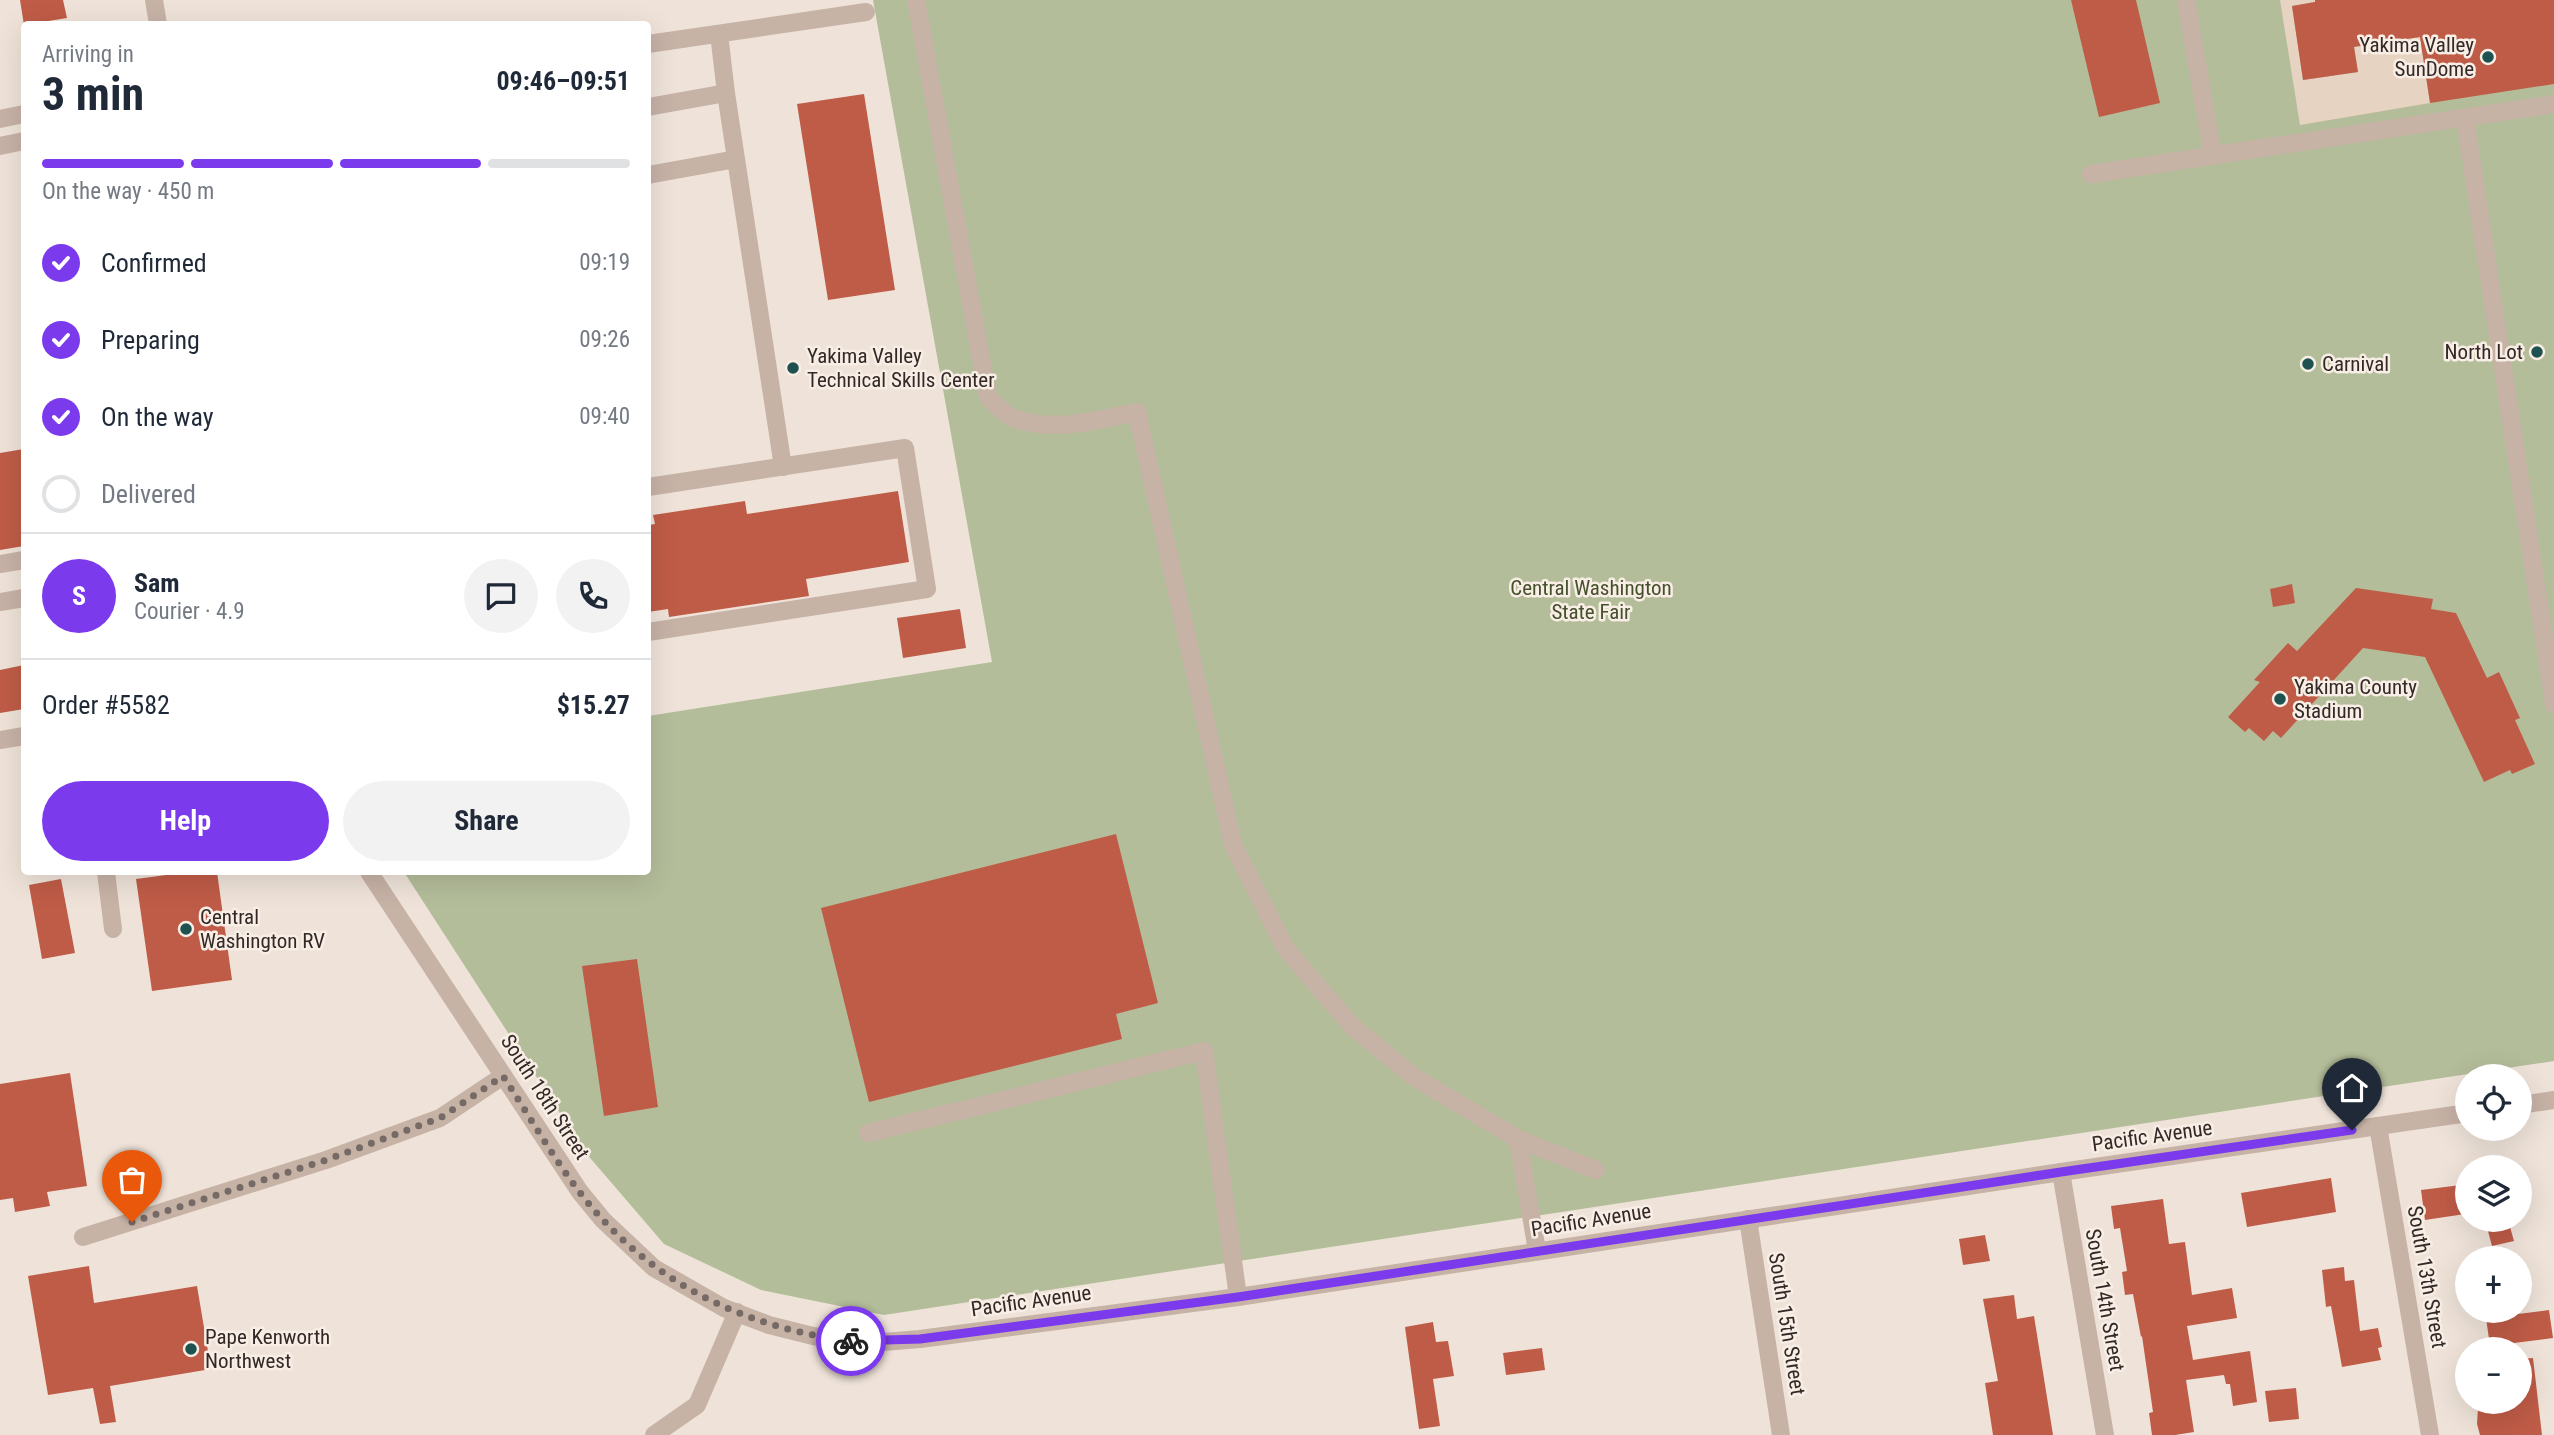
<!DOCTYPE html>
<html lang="en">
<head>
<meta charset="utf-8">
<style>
	:root { --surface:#fff; --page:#f2f2f3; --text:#1f2937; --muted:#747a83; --line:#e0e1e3; --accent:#7c3aed }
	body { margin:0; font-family:"Roboto Condensed",sans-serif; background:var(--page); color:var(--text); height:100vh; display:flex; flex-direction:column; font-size:26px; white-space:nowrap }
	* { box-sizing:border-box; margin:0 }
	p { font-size:23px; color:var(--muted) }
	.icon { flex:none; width:38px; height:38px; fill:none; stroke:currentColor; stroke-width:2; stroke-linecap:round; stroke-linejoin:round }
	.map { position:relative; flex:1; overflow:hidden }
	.sheet { position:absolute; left:21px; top:21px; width:630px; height:854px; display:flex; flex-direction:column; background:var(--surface); border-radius:7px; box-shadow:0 7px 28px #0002 }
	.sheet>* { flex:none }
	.tools { position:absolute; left:2455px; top:1064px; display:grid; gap:14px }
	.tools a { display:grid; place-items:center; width:77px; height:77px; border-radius:50%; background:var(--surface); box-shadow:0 7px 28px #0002; font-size:35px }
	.pin { position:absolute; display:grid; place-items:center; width:60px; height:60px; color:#fff; margin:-72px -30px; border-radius:50% 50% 50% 0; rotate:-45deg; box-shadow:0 0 7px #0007 }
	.pin .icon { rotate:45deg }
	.courier { position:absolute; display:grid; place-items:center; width:70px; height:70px; margin:-35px; border:5px solid #7c3aed; border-radius:50%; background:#fff; color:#222; box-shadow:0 2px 9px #0007 }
	.overview em { font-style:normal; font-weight:700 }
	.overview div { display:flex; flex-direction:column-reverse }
	.overview { display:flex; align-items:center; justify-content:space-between; height:119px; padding:0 21px }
	h1 { font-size:46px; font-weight:700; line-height:52px }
	.bar { display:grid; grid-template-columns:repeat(4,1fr); gap:10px 7px; align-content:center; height:84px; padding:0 21px }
	.bar i { height:9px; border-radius:5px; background:var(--line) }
	.bar .on { background:var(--accent) }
	.bar p { grid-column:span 4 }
	.line { display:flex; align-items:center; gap:18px; padding:0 21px; border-top:2px solid var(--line) }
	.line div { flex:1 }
	.round { display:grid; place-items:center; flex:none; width:74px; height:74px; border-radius:37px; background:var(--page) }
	ol { padding:0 21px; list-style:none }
	li { display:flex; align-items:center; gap:21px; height:77px }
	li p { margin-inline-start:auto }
	li .icon { padding:7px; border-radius:50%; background:var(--accent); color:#fff; stroke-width:4 }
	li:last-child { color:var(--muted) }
	li i { width:38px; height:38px; border:4px solid var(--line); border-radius:50% }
	.action { display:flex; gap:14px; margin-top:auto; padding:14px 21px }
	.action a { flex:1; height:80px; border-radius:42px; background:var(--accent); color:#fff; font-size:28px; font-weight:700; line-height:80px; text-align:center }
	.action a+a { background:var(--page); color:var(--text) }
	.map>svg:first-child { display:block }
	.green { fill:#b4bd9a }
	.plaza { fill:#e7d3c1 }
	.building { fill:#bf5c47 }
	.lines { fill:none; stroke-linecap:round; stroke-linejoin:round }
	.minor { stroke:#c7b2a6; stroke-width:18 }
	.done { stroke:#756a65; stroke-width:7; stroke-dasharray:0 12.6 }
	.route { stroke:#7c3aed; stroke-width:9 }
	.poi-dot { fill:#1e5251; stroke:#f8eee5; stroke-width:2.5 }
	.labels { text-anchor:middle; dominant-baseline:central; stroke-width:5; stroke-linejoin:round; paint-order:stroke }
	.poi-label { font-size:21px; fill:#332926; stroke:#f8eee5; text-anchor:start }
	.park-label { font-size:21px; fill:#45502c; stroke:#f8eee5 }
	.street-label { font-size:21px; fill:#332926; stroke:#f8eee5 }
</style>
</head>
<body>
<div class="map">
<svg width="2554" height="1435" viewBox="0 0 2554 1435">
	<rect width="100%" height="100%" fill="#efe3d9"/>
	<polygon class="green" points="873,0 2554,0 2554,1061 884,1315 761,1290 664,1244 585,1152 404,872 648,872 648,716 992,662"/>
	<polygon class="plaza" points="2280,0 2315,0 2315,2 2292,6 2303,80 2358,72 2353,39 2387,42 2420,37 2430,103 2300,125"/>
	<g class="building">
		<polygon points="20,0 63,0 67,18 24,25"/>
		<polygon points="2071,0 2136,0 2160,103 2099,117"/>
		<polygon points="2315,0 2554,0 2554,84 2430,103 2420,37 2354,47 2358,72 2303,80 2292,6 2315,2"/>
		<polygon points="864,94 895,290 828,300 797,104"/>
		<polygon points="24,449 24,546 0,550 0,453"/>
		<polygon points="898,491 909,562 806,579 809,596 669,617 668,609 648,612 648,525 655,524 653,515 745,501 747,514"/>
		<polygon points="2292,584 2295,603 2273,607 2270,589"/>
		<polygon points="2356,588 2433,599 2431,609 2456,613 2487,678 2499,672 2520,718 2515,720 2535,764 2512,774 2510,770 2484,782 2425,657 2363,648 2281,738 2273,731 2264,741 2249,728 2245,732 2228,717 2260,682 2254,680 2288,643 2297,651"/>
		<polygon points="960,609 966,648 903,658 897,618"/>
		<polygon points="24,665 24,709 0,713 0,670"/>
		<polygon points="1116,834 1158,1003 1116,1014 1122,1039 869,1102 821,908"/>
		<polygon points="189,872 217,872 232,980 152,991 136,879"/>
		<polygon points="61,879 75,953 42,959 29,885"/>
		<polygon points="637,959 658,1107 604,1116 582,966"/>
		<polygon points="70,1073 87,1186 47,1192 50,1206 15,1212 13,1198 0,1200 0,1084"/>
		<polygon points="2331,1178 2336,1212 2247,1227 2241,1193"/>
		<polygon points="2461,1185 2465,1214 2425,1220 2421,1190"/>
		<polygon points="2163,1199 2169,1244 2185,1242 2192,1295 2232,1288 2237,1318 2187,1326 2193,1360 2250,1351 2257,1402 2233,1406 2230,1384 2226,1384 2224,1375 2186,1380 2194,1432 2175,1435 2152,1435 2149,1413 2153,1412 2142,1336 2141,1337 2133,1294 2125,1295 2122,1272 2127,1271 2120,1228 2114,1229 2111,1206"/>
		<polygon points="2485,1220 2508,1220 2514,1241 2492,1246"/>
		<polygon points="1985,1235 1990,1261 1963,1265 1959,1239"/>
		<polygon points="89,1266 94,1303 197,1286 211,1369 110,1386 116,1422 100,1424 93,1388 48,1395 28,1276"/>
		<polygon points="2344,1267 2345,1281 2354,1280 2360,1331 2378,1328 2382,1347 2378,1348 2381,1360 2342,1367 2331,1306 2326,1307 2322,1270"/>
		<polygon points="2014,1295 2017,1319 2034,1316 2053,1435 1993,1435 1985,1383 1998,1381 1983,1299"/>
		<polygon points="2549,1310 2553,1338 2490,1346 2485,1311 2509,1311 2510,1315"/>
		<polygon points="1433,1322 1436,1342 1448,1341 1454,1376 1433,1379 1440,1426 1419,1429 1405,1327"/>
		<polygon points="1542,1348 1545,1370 1506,1375 1503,1353"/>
		<polygon points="2533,1358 2542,1435 2480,1435 2477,1424 2478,1408 2488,1407 2487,1402 2520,1402 2520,1359"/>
		<polygon points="2296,1388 2299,1419 2269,1422 2265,1391"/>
	</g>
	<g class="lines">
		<g class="minor">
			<polyline points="154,0 158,24"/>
			<path d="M 916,0 L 988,397 C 995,404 1004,414 1013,418 C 1053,433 1097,420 1137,412 L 1233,845 L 1286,949 L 1352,1026 L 1414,1077 L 1518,1139 L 1596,1170"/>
			<polyline points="2186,0 2213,156"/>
			<polyline points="719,34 726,93"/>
			<polyline points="648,44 866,12"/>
			<polyline points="648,107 726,93 736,159 648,175"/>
			<polyline points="2465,118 2554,704"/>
			<polyline points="0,119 24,114"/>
			<polyline points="0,146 24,141"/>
			<polyline points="736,159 783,467"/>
			<polyline points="2091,174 2554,104"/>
			<polyline points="648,487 905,448 927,589 648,632"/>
			<polyline points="0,564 24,560"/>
			<polyline points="0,602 24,598"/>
			<polyline points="0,740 24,736"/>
			<polyline points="106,872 113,929"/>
			<polyline points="369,872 580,1192 603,1220 654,1268 724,1308 769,1325 813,1336 854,1342 883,1342 920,1339 1238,1297 2061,1172 2468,1113"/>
			<polyline points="2520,1105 2554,1100"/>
			<polyline points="2378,1126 2430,1435"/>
			<polyline points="868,1133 1204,1051 1238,1297"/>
			<polyline points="1518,1139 1537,1251"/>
			<polyline points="2061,1172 2105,1435"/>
			<polyline points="1748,1219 1781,1435"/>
			<polyline points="83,1237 326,1160 440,1118 503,1076"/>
			<polyline points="654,1435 697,1405 737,1312"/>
		</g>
	</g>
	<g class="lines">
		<path class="done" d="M 132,1222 L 326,1160 L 440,1118 L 503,1076 C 535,1124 564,1178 603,1220 C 670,1292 755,1329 851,1341"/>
		<polyline class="route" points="851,1341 920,1339 1238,1297 2061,1172 2352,1130"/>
	</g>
	<g class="poi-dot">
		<circle cx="2488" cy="57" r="7"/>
		<circle cx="2537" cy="352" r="7"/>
		<circle cx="2308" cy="364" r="7"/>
		<circle cx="793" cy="368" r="7"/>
		<circle cx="2280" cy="699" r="7"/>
		<circle cx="186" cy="929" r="7"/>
		<circle cx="191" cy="1349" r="7"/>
	</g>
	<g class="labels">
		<g class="poi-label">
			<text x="2474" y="45" text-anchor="end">Yakima Valley<tspan x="2474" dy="24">SunDome</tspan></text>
			<text x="2523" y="352" text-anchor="end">North Lot</text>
			<text x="807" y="356">Yakima Valley<tspan x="807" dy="24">Technical Skills Center</tspan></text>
			<text x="2322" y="364">Carnival</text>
			<text x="2294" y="687">Yakima County<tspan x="2294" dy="24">Stadium</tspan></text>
			<text x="200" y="917">Central<tspan x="200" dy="24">Washington RV</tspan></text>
			<text x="205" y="1337">Pape Kenworth<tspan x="205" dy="24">Northwest</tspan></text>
		</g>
		<g class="park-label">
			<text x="1591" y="588">Central Washington<tspan x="1591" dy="24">State Fair</tspan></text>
		</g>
		<g class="street-label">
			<text transform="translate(545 1097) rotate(57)">South 18th Street</text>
			<text transform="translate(2152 1136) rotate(-8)">Pacific Avenue</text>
			<text transform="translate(1591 1220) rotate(-9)">Pacific Avenue</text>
			<text transform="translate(2427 1277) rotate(80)">South 13th Street</text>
			<text transform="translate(2105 1300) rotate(80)">South 14th Street</text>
			<text transform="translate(1031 1301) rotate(-8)">Pacific Avenue</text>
			<text transform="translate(1787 1324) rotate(81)">South 15th Street</text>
		</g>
	</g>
</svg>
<div class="tools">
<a><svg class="icon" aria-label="locate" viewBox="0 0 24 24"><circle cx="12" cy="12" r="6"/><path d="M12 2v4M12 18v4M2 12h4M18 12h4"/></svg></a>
<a><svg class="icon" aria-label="layers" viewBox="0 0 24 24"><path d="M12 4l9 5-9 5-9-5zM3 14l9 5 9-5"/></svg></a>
<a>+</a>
<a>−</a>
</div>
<div class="pin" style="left:132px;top:1222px;background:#ea580c"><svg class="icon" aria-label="bag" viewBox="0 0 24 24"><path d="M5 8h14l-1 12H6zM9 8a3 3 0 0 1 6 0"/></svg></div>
<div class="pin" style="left:2352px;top:1130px;background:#1f2937"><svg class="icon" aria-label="home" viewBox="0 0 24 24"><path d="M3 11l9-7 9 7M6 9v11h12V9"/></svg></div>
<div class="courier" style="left:851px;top:1341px"><svg class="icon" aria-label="bike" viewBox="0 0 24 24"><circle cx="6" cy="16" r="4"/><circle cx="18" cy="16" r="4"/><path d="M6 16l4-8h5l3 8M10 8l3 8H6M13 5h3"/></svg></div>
<section class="sheet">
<div class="overview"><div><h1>3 min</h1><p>Arriving in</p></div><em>09:46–09:51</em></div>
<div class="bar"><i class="on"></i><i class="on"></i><i class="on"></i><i></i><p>On the way · 450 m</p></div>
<ol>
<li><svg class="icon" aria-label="check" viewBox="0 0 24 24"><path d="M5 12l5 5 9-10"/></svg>Confirmed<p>09:19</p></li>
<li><svg class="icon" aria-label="check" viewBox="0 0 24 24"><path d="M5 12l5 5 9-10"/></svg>Preparing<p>09:26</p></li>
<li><svg class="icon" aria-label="check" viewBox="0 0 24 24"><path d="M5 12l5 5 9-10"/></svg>On the way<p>09:40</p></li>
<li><i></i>Delivered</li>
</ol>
<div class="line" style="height:126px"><b class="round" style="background:var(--accent);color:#fff">S</b><div><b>Sam</b><p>Courier · 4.9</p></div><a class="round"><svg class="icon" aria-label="chat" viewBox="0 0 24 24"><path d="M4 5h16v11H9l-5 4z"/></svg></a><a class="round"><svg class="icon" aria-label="phone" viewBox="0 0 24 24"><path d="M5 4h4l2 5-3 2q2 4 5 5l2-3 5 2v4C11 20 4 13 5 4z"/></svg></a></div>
<div class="line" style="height:91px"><div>Order #5582</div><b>$15.27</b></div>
<div class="action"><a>Help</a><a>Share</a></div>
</section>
</div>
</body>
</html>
